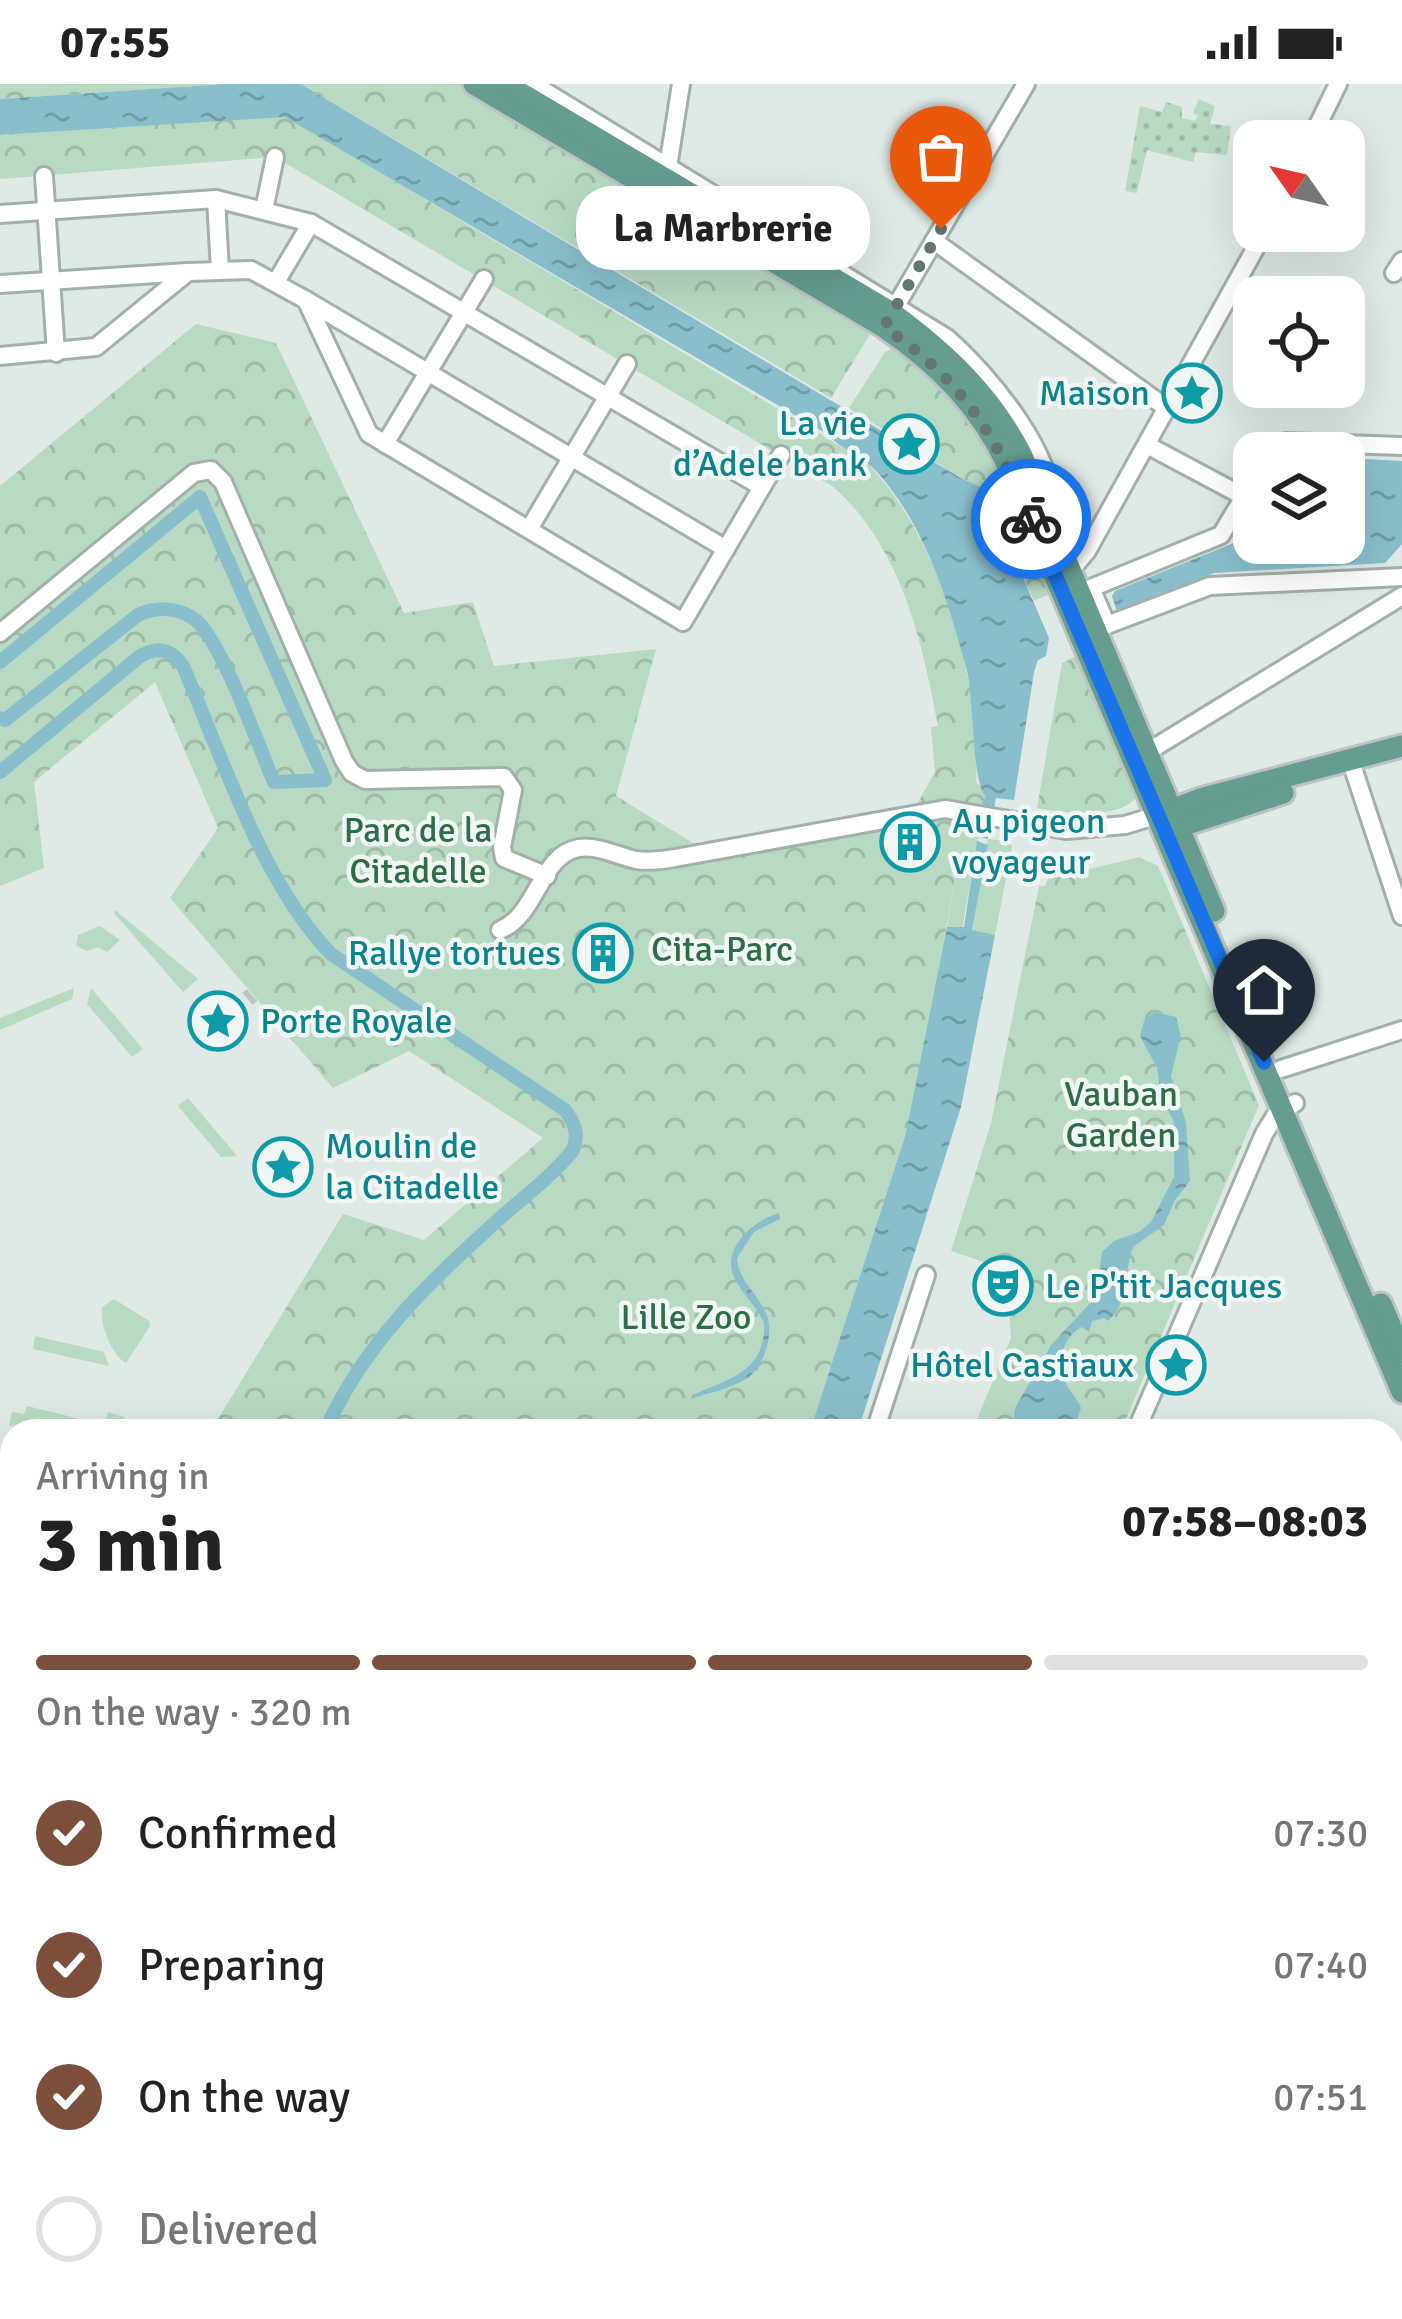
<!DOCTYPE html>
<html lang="en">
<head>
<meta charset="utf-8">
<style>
	:root { --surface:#fff; --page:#f6f6f6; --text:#222; --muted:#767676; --line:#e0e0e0; --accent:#7c4e3c }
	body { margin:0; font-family:Signika,sans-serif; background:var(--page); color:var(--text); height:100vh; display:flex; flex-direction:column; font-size:45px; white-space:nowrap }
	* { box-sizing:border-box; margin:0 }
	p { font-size:39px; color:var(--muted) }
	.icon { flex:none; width:66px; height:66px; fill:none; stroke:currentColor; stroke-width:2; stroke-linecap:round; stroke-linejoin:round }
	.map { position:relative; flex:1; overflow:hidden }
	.sheet { position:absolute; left:0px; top:1335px; width:1404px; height:900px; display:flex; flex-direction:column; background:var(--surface); border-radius:36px 36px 0 0; box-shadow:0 12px 48px #0002 }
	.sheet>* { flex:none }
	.needle { width:78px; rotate:304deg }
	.fabs { position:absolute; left:1233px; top:36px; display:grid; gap:24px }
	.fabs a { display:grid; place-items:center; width:132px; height:132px; border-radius:24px; background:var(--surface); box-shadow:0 12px 48px #0002; font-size:60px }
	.pin { position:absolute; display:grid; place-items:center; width:102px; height:102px; color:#fff; margin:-123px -51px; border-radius:50% 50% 50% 0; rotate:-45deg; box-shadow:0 0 12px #0007 }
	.pin .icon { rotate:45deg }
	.courier { position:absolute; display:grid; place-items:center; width:120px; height:120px; margin:-60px; border:9px solid #1a73e8; border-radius:50%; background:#fff; color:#222; box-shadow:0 3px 15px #0007 }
	.bubble { position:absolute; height:84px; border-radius:36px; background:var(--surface); box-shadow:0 12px 48px #0002; font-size:39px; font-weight:700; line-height:84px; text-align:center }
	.summary em { font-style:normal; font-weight:700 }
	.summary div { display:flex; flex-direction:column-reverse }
	.summary { display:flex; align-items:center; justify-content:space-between; height:204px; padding:0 36px }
	h1 { font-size:78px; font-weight:700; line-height:90px }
	.bar { display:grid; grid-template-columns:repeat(4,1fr); gap:18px 12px; align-content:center; height:144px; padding:0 36px }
	.bar i { height:15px; border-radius:9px; background:var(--line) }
	.bar .selected { background:var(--accent) }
	.bar p { grid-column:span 4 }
	ol { padding:0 36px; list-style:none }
	li { display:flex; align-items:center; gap:36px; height:132px }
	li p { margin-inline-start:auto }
	li .icon { padding:12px; border-radius:50%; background:var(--accent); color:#fff; stroke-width:4 }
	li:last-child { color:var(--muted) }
	li i { width:66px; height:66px; border:6px solid var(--line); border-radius:50% }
	.status { display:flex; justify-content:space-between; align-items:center; height:84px; padding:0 60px; background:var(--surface); direction:ltr }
	.status svg { height:33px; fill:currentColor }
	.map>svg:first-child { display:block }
	.grass { fill:#b8dac3 }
	.park { fill:url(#park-crowns) }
	.garden { fill:url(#garden-dots) }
	.water { fill:url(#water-ripples) }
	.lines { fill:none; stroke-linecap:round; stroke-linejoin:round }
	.canal { stroke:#89bfcc; stroke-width:14 }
	.minor-tunnel { stroke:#b9c6c1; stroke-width:16; stroke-dasharray:16 8; stroke-linecap:butt }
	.minor-casing { stroke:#a2b0ac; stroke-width:22 }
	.major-casing { stroke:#bcc3c2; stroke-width:27 }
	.minor { stroke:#fff; stroke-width:16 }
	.major { stroke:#659d91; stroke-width:21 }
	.done { stroke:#647671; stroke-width:12; stroke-dasharray:0 21.6 }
	.route { stroke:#1a73e8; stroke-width:15 }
	.labels { text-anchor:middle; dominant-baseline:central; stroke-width:9; stroke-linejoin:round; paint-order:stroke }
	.culture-label { font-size:36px; fill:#0d838f; stroke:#eff6f3; text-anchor:end }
	.park-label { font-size:36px; fill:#2d6d48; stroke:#eff6f3 }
</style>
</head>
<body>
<div class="status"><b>07:55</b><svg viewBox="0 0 49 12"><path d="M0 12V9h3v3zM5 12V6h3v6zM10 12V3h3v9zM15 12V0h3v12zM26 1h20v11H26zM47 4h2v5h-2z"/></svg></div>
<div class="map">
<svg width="1402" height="2235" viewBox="0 0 1402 2235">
	<defs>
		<pattern id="park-crowns" width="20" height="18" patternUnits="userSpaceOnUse" patternTransform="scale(3)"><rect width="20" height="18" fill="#b8dac3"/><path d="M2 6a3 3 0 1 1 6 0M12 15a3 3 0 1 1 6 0" fill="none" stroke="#9ebca8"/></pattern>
		<pattern id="garden-dots" width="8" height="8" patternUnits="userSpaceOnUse" patternTransform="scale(3)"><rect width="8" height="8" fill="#b8dac3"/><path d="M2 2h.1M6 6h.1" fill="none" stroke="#9ebca8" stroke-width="1.8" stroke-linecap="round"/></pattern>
		<pattern id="water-ripples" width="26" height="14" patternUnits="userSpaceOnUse" patternTransform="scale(3)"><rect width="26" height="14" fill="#89bfcc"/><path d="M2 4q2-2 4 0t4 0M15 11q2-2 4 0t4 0" fill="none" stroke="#709ca6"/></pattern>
	</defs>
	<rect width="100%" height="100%" fill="#dfe9e5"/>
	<g class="grass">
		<polygon points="966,751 978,753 962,846 947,843 961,756"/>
		<polygon points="988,755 1009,757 1012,763 995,851 972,847"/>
		<polygon points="115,826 198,895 183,908 114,829"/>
		<polygon points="100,842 120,856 107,868 98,863 87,867 76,862 78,851"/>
		<polygon points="74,904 72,915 0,946 0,934"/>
		<polygon points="91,904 143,965 132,973 87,920"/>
		<polygon points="188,1014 237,1072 221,1073 178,1022"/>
		<path d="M 114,1215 L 149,1237 L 150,1242 L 126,1279 C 112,1272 99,1239 102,1223 Z"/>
		<polygon points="35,1252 104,1268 109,1282 33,1265"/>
		<polygon points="27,1322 104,1341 108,1328 124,1333 128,1344 127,1347 9,1342 12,1328 24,1330"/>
		<polygon points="647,2223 701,2223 705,2235 632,2235"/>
	</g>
	<g class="park">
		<polygon points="0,0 225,0 0,15"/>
		<polygon points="301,0 464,0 872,247 831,314"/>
		<path d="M 285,32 L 864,376 C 937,447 983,597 976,698 L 991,712 L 983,754 L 966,751 L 961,756 L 929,948 L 906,1049 L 810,1347 L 212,1345 L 343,1130 L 424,1156 L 543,1054 L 409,967 L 333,1004 L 170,814 L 218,744 L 155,598 L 34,698 L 44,784 L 0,802 L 0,402 L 196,240 L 276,259 L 404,529 L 473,518 L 494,582 L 656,565 L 616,712 L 698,762 L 916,722 L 935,688 L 931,643 L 938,642 C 922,557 901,461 832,402 L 275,73 L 0,95 L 0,51 Z"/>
		<polygon points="898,262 960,322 988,356 1054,508 1034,517 985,405 959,393 849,324 885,268"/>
		<path d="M 1075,573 L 1135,714 C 1118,736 1064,729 1037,724 L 1062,579 Z"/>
		<polygon points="1139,773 1158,782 1259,1021 1121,1347 954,1347 977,1335 1011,1254 1009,1226 981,1227 981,1201 978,1200 984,1178 951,1167 991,1039 1039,802 1045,802 1048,795"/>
		<polygon points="0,1373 12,1376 12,1569 0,1579"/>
		<polygon points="11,1618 12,1618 12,1970 0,1969 0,1627"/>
		<rect x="1392" y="1973" width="10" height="94"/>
		<polygon points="12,2094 12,2222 0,2215 0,2110"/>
		<polygon points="13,2223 555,2223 547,2235 32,2235"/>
	</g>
	<polygon class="garden" points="1199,15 1215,22 1210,40 1231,42 1227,71 1196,68 1193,78 1147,66 1137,109 1125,107 1140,22 1162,28 1166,18 1182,23 1182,34 1195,37 1198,32 1193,29"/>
	<g class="water">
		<path d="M 225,0 L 301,0 L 959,393 L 985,405 L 1049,554 L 1046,572 L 1038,576 L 1034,588 L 1014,716 L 996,714 L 988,755 L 978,753 L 985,712 C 972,695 974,618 967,587 C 948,517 926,443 877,388 C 862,372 839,364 827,350 L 285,33 L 0,51 L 0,15 Z"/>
		<polygon points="1344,374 1402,377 1402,460 1385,479 1214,489 1120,527 1116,525 1112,512 1115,507 1236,458 1254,425 1254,459 1344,459"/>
		<polygon points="977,757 988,761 972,846 995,851 961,1023 858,1347 810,1347 906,1049 947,843 964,843"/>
		<path d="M 1154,928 L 1176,933 L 1181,952 L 1171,992 L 1186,1038 L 1190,1097 L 1175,1116 L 1164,1141 L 1133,1163 C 1123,1190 1131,1215 1108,1237 L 1104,1234 L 1092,1237 L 1089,1248 L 1082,1243 C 1062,1252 1058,1278 1065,1297 C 1069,1308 1077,1313 1081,1324 L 1076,1339 L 1068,1347 L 1050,1347 L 1044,1340 L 1040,1347 L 1030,1341 L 1027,1347 L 1017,1347 L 1013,1342 L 1015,1324 L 1051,1261 L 1095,1214 L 1102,1168 L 1114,1157 L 1139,1148 L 1151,1138 L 1174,1093 L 1174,1038 L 1161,1013 L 1157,984 L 1140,952 L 1144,937 Z"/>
		<path d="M 779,1129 L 780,1135 L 754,1148 L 737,1174 C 739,1196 754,1206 764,1225 C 776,1245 766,1281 746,1295 C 732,1304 708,1309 691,1315 L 692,1311 C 729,1295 766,1288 764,1239 C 757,1221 737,1206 732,1187 C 725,1160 757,1135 779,1129 Z"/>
		<polygon points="12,1569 12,1618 0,1627 0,1579"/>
		<polygon points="0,1969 12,1970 12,2094 0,2110"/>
	</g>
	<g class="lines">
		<g class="canal">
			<path d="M 0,578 L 200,413 L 325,696 L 274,698 C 260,666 219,550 193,534 C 176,523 156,523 138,531 L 5,636 L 0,634"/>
			<path d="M 0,688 L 139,573 C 157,562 170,564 183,582 C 222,672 262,799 331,870 L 565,1026 C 575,1040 579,1050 573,1066 C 552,1092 524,1113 499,1135 C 429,1198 364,1259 325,1347"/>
			<polyline points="0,1467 12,1473"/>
		</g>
		<polyline class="minor-tunnel" points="211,946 252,911"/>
		<g class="minor-casing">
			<g id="minor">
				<path d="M 533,0 L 947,254 C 986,288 1066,380 1048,434"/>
				<polyline points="1310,57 1338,0"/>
				<polyline points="668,83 681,0"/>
				<polyline points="44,92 56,269"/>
				<polyline points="216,115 220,186"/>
				<polyline points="264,126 275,73"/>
				<polyline points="0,130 216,115 311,139 762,403 683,538 369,350 306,216 251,186 188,188"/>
				<polyline points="934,157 1168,325"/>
				<polyline points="1394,189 1402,177"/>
				<polyline points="276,198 311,139"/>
				<polyline points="0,200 188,188 96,263 0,272"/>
				<polyline points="306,216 726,465"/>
				<polyline points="893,227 1026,0"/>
				<polyline points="385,360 484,195"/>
				<polyline points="1147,361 1252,417"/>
				<polyline points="1269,369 1286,358 1402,362"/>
				<polyline points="1254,396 1221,451 1091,504 1107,541 1210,502 1402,493"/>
				<polyline points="762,403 781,371"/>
				<polyline points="529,445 627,280"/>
				<polyline points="1065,493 1087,467 1265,147"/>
				<polyline points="0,549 194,389 211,386 223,398 344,677 352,689 365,696 504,693 513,706 502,763 504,774 547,792"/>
				<polyline points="1149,667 1402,512"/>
				<polyline points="1350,675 1402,832"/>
				<path d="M 500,846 C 537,832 540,770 579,764 C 597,761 618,772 636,776 C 649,778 662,776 675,774 L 945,725 L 1066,746 L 1125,741 L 1158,731"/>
				<polyline points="1281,985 1402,946"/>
				<polyline points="875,1347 926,1191"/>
				<polyline points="1136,1347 1264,1050 1275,1032 1295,1019"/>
				<polyline points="1392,1729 1402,1726"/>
				<polyline points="1392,1958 1402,1958"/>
				<polyline points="1048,2223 1049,2235"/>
				<polyline points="1147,2223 1148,2235"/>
				<polyline points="1342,2223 1343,2235"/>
				<polyline points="1028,2235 1034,2223"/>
			</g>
		</g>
		<g class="major-casing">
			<g id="major">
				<path d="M 474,0 L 884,243 C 938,280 980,322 1008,382 L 1402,1308"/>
				<path d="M 505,0 L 892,229 C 946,269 992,312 1022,372 L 1214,827"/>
				<polyline points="1164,729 1200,715 1402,662"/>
				<polyline points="1181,742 1283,709"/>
				<polyline points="1381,1220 1402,1269"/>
				<polyline points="1392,1405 1402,1402"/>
				<polyline points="714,2223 719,2235"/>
				<polyline points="569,2235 577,2223"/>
				<polyline points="615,2235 630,2223"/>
			</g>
		</g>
		<use href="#minor" class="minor"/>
		<use href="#major" class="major"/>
	</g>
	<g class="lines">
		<path class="done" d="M 941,145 L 884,243 C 963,297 994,349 1031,435"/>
		<polyline class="route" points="1031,435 1264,978"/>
	</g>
	<defs>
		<g id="sight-ring" transform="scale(3)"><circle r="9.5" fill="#eff6f3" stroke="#0f9aa8" stroke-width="1.5"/><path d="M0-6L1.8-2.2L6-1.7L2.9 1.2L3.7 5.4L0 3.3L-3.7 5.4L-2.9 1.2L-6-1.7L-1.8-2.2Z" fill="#0f9aa8"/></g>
		<g id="building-ring" transform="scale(3)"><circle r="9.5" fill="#eff6f3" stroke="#0f9aa8" stroke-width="1.5"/><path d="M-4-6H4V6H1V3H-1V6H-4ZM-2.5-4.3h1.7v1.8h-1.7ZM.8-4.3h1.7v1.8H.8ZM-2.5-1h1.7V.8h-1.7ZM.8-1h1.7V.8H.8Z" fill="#0f9aa8"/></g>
		<g id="theatre-ring" transform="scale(3)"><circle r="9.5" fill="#eff6f3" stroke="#0f9aa8" stroke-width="1.5"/><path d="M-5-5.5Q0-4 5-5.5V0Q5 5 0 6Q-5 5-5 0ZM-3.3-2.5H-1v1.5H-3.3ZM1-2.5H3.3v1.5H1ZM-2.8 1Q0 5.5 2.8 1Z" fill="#0f9aa8"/></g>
	</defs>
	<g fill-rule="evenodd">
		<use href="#sight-ring" x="1192" y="309"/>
		<use href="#sight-ring" x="909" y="360"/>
		<use href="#building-ring" x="910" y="758"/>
		<use href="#building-ring" x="603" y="869"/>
		<use href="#sight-ring" x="218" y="937"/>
		<use href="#sight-ring" x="283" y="1083"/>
		<use href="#theatre-ring" x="1003" y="1202"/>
		<use href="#sight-ring" x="1176" y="1281"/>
	</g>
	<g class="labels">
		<g class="culture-label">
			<text x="1150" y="309">Maison</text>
			<text x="867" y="339">La vie<tspan x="867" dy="41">d’Adele bank</tspan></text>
			<text x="952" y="737" text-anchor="start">Au pigeon<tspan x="952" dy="41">voyageur</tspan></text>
			<text x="561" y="869">Rallye tortues</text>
			<text x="260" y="937" text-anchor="start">Porte Royale</text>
			<text x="325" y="1062" text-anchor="start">Moulin de<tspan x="325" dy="41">la Citadelle</tspan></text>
			<text x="1045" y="1202" text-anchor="start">Le P'tit Jacques</text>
			<text x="1134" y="1281">Hôtel Castiaux</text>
		</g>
		<g class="park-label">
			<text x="418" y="746">Parc de la<tspan x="418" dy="41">Citadelle</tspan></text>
			<text x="722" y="865">Cita-Parc</text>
			<text x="1121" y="1010">Vauban<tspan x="1121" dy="41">Garden</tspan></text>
			<text x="686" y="1233">Lille Zoo</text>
		</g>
	</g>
</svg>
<div class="fabs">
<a><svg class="needle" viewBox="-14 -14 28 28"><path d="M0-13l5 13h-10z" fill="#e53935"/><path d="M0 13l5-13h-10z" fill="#767676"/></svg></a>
<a><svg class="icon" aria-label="locate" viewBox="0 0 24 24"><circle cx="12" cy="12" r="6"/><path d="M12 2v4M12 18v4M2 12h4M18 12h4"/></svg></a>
<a><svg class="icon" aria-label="layers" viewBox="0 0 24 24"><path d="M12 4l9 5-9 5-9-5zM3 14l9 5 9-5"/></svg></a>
</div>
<div class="pin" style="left:941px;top:145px;background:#ea580c"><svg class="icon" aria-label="bag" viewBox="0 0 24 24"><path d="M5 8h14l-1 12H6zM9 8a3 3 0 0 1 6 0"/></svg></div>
<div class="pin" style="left:1264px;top:978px;background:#1f2937"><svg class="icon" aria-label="home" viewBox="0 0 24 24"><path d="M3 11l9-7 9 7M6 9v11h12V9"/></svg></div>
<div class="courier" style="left:1031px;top:435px"><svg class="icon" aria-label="bike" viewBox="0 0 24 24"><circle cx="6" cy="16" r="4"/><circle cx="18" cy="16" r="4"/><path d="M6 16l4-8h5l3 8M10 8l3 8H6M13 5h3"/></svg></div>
<div class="bubble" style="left:576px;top:102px;width:294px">La Marbrerie</div>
<section class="sheet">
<div class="summary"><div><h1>3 min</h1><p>Arriving in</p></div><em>07:58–08:03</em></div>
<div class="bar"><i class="selected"></i><i class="selected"></i><i class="selected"></i><i></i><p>On the way · 320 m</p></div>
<ol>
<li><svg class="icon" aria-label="check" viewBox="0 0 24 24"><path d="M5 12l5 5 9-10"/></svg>Confirmed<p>07:30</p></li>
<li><svg class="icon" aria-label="check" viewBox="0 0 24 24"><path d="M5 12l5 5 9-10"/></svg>Preparing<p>07:40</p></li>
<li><svg class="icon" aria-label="check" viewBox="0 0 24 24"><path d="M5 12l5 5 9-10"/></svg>On the way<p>07:51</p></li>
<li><i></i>Delivered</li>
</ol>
</section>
</div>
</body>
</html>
